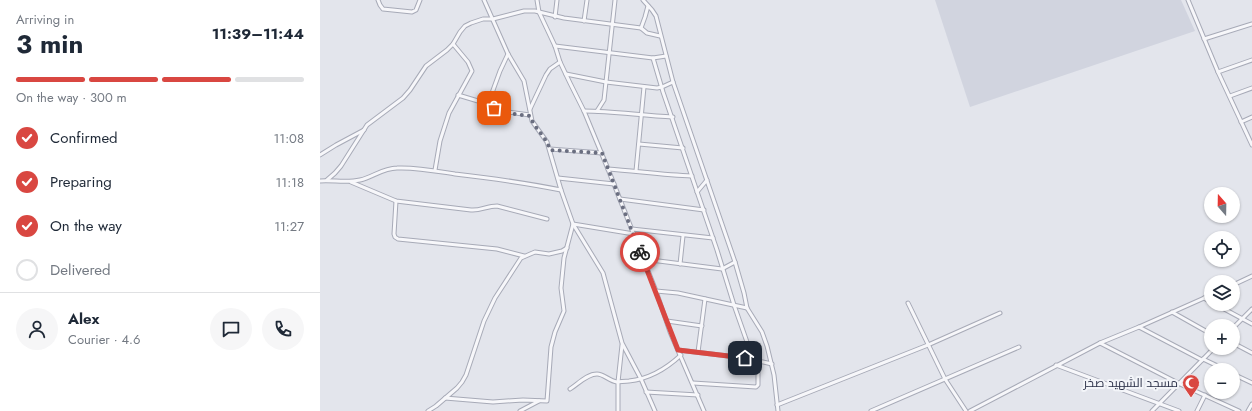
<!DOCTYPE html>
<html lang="en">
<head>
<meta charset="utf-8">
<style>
	:root { --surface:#fff; --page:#f6f6f7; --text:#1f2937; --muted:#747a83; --line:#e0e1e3; --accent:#d94741 }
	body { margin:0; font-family:Jost,Cairo,sans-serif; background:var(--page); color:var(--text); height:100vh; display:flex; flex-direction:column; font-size:15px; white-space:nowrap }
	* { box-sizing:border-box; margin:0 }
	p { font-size:13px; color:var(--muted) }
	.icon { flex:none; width:22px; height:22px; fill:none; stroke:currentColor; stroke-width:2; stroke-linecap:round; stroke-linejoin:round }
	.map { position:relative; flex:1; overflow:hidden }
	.details { display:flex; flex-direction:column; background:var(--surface); width:320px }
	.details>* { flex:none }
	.needle { width:26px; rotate:340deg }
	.fabs { position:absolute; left:884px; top:187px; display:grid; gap:8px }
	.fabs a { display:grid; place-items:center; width:36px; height:36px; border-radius:50%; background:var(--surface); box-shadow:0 1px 3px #0004; font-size:20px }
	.pin { position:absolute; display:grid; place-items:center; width:34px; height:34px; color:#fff; margin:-17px; border-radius:8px; box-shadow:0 2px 6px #0006 }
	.courier { position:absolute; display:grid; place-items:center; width:40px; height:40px; margin:-20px; border:3px solid #d94741; border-radius:50%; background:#fff; color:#222; box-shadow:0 1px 5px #0007 }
	.head em { font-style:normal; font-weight:700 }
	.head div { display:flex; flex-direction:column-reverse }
	.head { display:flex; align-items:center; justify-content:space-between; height:68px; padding:0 16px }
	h1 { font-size:26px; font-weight:700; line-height:30px }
	.bar { display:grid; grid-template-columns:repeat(4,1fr); gap:6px 4px; align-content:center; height:48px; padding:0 16px }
	.bar i { height:5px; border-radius:3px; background:var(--line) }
	.bar .selected { background:var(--accent) }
	.bar p { grid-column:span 4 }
	.line { display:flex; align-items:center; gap:10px; padding:0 16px; border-top:1px solid var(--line) }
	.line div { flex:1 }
	.round { display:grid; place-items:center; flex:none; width:42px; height:42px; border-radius:21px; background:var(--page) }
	ol { padding:0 16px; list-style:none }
	li { display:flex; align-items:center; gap:12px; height:44px }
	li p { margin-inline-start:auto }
	li .icon { padding:4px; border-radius:50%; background:var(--accent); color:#fff; stroke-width:4 }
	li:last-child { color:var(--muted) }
	li i { width:22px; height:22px; border:2px solid var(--line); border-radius:50% }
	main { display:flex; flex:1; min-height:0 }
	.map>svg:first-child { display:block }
	.built { fill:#d1d4df }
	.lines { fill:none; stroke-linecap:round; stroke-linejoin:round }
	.street-casing { stroke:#a7aab7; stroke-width:5 }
	.street { stroke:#f7f7fa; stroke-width:3 }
	.done { stroke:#6a6e80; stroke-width:4; stroke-dasharray:0 7.2 }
	.route { stroke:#d94741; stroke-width:5 }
	.labels { text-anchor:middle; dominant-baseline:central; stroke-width:4; stroke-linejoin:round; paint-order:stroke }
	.poi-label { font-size:12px; fill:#292e46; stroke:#f3f5f9; text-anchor:end }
</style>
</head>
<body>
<main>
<section class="details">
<div class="head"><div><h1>3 min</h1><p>Arriving in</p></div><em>11:39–11:44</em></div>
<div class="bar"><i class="selected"></i><i class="selected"></i><i class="selected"></i><i></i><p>On the way · 300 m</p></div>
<ol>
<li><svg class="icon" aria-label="check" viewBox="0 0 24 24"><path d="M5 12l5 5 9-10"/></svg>Confirmed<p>11:08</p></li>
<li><svg class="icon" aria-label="check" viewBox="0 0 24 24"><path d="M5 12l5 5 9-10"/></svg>Preparing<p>11:18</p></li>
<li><svg class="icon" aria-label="check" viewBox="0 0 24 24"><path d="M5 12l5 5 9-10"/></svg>On the way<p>11:27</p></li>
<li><i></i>Delivered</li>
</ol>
<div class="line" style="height:72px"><a class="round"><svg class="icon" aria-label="person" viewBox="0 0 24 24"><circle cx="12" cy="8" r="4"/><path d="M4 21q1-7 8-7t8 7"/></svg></a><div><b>Alex</b><p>Courier · 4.6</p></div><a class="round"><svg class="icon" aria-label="chat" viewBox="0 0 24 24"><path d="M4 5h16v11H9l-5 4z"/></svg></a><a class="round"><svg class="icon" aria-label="phone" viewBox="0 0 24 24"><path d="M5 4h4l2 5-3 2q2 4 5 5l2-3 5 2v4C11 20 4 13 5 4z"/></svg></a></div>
</section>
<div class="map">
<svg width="932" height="411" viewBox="0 0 932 411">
	<rect width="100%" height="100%" fill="#e3e5ec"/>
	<polygon class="built" points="615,0 861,0 875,31 650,107"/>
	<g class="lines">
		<g class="street-casing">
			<g id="street">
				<polyline points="58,0 60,5 63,9 92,12 96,10 100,0"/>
				<polyline points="164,0 188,54 204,81 212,121 227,142 241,190 253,224 283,273 302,343 321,379 335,411"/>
				<polyline points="217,0 219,12 235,46 240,62 250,83 264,111 288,169 336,291 350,332 384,411"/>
				<polyline points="323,0 332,10 336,16 353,82 415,262 424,293 427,308 442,332 447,346 454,375 458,411"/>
				<polyline points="868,0 898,72 932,145"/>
				<polyline points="235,17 237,0"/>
				<polyline points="264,21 267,0"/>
				<polyline points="321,28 325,17 328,6"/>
				<polyline points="884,39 932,24"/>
				<polyline points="235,46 333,58 346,56"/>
				<polyline points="333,58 343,92 397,250 414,305 433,359"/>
				<polyline points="898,72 932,60"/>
				<polyline points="246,74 286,82 337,88 342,87 353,82"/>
				<polyline points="138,95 168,104 181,111 210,115"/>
				<polyline points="910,96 932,88"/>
				<polyline points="168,104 180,71 188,54"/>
				<polyline points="210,109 226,75 230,69 240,62"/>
				<path d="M 264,111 C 294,111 323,116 353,117"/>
				<polyline points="277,111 284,100 295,0"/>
				<polyline points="921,122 932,117"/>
				<polyline points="319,144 363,148"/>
				<polyline points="230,149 282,153"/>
				<polyline points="0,155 16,145 44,130"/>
				<path d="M 288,169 C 316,171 344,175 372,176"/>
				<polyline points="115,170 120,141 129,113 152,71 148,62 133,44"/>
				<polyline points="316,171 324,87"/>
				<polyline points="238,178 294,184"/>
				<polyline points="7,180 15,173 21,166 47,125 83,98 90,90 106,66 127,50 133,44 140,32 145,26 151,23 163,19 173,19 204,11 215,11 244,18 321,28 327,33 340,36"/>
				<path d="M 0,181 C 13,180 27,183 40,180 C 53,177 63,168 77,168 C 96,167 116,171 135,174 C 170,178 206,183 241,190"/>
				<path d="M 31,182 L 76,201 L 151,210 C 160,211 167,206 177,206 L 227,219"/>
				<polyline points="377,192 387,180"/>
				<polyline points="300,199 384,210"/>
				<polyline points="76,201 74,234 75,237 78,239 177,249 204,256"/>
				<polyline points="312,229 393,238"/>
				<polyline points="323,259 402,269 415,262"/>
				<polyline points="360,264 363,236"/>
				<polyline points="913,285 932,276"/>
				<polyline points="336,291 358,293 427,308"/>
				<polyline points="884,298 891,302"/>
				<polyline points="588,303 625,379 646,411"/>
				<polyline points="895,304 932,324"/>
				<polyline points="852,312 891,334"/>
				<polyline points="347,321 382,326"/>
				<polyline points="819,327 882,360"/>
				<polyline points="913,328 932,309"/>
				<polyline points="780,343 860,384 919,411"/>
				<polyline points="913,343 932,353"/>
				<polyline points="358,350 425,358 452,364"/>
				<polyline points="378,352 385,299"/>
				<polyline points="883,359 906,370"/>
				<polyline points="736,365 859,411"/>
				<polyline points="913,374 932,383"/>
				<polyline points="373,383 436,387 438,385 438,361"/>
				<path d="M 250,389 C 258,384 267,374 277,374 C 284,374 289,381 297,382 C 300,382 305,381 309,381 C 329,379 346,369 361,355"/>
				<polyline points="326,392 378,395"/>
				<polyline points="125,398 173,402 203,400 227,401 231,347 235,332 244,311 241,288 244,258 253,224 314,234"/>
				<polyline points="457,405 608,345 680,313"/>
				<polyline points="108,411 116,406 137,388 142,382 146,375 164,321 175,298 201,258 215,252 229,254 242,251 247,248"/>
				<polyline points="200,411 219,401"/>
				<polyline points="298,411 298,382 302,345"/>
				<polyline points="551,411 699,347"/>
				<polyline points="650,411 780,343 819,327 891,295"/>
				<polyline points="832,411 894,348"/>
				<polyline points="877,411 885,395"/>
				<polyline points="928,411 932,404"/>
			</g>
		</g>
		<use href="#street" class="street"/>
	</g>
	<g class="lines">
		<path class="done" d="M 174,108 L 188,113 L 210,116 C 215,130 225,134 230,150 L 282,153 L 320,252"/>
		<polyline class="route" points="320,252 358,350 425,358"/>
	</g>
	<defs>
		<g id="mosque-pin" transform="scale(0.9)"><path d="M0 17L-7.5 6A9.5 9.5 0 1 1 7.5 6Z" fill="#d94741" stroke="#f3f5f9"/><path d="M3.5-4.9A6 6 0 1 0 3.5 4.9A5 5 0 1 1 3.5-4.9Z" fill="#fff"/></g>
	</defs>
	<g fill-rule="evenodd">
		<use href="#mosque-pin" x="871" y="383"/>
	</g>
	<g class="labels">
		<g class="poi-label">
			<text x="858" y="383">مسجد الشهيد صخر</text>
		</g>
	</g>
</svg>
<div class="fabs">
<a><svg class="needle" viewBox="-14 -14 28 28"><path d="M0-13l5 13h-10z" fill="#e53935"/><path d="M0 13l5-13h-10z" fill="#747a83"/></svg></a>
<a><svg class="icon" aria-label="locate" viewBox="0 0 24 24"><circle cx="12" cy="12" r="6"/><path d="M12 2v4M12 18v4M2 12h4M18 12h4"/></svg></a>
<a><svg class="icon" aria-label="layers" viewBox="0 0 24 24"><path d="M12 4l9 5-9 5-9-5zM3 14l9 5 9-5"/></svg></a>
<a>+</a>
<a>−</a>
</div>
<div class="pin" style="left:174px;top:108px;background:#ea580c"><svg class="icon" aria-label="bag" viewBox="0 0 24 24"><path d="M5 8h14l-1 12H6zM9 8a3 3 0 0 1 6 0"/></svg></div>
<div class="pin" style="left:425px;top:358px;background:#1f2937"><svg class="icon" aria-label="home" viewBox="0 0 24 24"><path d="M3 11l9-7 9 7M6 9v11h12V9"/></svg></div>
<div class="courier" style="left:320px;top:252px"><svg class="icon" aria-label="bike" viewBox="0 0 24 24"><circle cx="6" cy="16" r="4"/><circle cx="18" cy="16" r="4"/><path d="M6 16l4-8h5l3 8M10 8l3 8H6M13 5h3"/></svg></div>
</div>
</main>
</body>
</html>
